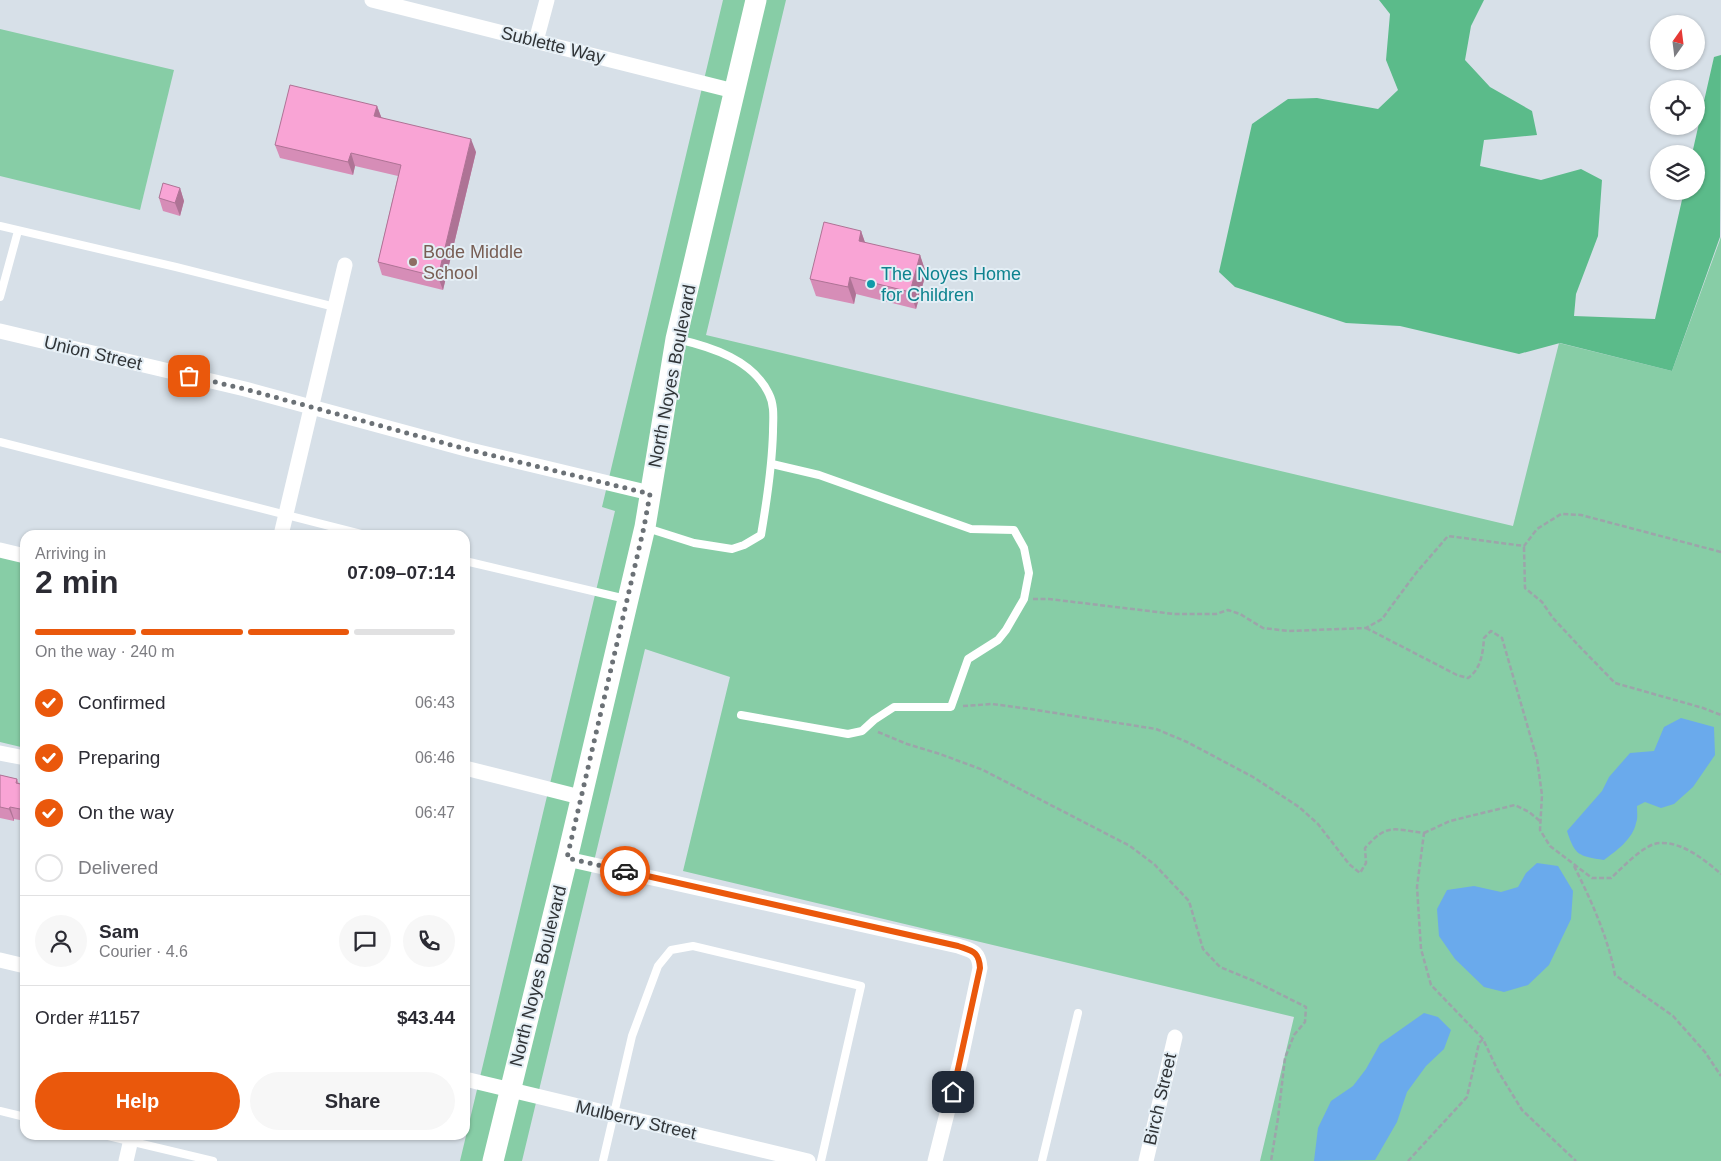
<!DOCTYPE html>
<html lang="en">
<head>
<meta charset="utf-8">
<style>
	:root { --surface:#fff; --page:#f7f7f7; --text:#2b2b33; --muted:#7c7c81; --line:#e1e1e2; --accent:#ea580c }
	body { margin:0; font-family:Helvetica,sans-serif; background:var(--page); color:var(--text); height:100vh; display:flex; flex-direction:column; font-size:19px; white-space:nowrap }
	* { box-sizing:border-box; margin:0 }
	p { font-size:16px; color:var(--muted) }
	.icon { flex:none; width:28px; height:28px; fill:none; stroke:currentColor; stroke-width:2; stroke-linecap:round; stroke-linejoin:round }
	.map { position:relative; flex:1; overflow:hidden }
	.panel { position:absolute; left:20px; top:530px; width:450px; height:610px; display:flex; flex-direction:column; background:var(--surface); border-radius:15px; box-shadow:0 1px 4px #0004 }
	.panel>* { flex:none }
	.needle { width:32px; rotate:14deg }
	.tools { position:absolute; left:1650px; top:15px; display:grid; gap:10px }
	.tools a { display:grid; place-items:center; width:55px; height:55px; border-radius:50%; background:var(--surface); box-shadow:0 1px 4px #0004; font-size:25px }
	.pin { position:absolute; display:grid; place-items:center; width:42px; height:42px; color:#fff; margin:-21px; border-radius:10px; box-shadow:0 2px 8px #0006 }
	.courier { position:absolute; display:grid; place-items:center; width:50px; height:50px; margin:-25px; border:4px solid #ea580c; border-radius:50%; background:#fff; color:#222; box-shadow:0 1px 6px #0007 }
	.headline em { font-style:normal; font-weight:700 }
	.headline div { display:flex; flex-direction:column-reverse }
	.headline { display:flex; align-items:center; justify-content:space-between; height:85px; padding:0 15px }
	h1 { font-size:32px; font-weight:700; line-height:38px }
	.bar { display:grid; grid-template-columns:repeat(4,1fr); gap:8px 5px; align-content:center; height:60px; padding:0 15px }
	.bar i { height:6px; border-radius:4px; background:var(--line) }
	.bar .active { background:var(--accent) }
	.bar p { grid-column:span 4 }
	.line { display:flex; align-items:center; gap:12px; padding:0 15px; border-top:1px solid var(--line) }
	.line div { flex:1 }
	.round { display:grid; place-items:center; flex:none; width:52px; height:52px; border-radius:26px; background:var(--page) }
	ol { padding:0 15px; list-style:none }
	li { display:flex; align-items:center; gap:15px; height:55px }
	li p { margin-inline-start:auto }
	li .icon { padding:5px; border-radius:50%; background:var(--accent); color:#fff; stroke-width:4 }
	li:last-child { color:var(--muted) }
	li i { width:28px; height:28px; border:2px solid var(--line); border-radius:50% }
	.button { display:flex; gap:10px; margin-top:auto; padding:10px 15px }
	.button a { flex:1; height:58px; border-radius:30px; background:var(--accent); color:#fff; font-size:20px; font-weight:700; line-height:58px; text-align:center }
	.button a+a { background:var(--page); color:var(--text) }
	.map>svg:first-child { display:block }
	.green { fill:#87cda6 }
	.forest { fill:#5bbb8a }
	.water { fill:#6aaaec }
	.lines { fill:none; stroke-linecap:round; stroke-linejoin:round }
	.path { stroke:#9da4aa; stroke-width:2.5; stroke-dasharray:5 2.5; stroke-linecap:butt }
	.lane { stroke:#fff; stroke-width:8 }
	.street { stroke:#fff; stroke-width:15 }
	.secondary { stroke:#fff; stroke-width:21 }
	.wall { fill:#d68db7 }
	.shaded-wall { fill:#ae7395 }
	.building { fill:#f9a4d5; stroke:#ae7395 }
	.done { stroke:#6b7176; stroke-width:5; stroke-dasharray:0 9 }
	.route { stroke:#ea580c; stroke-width:6 }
	.education-dot { fill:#8d6e63; stroke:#e4eef5; stroke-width:2 }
	.culture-dot { fill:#0f9aa8; stroke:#e4eef5; stroke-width:2 }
	.labels { text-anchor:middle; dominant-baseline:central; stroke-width:4; stroke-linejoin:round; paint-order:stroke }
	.street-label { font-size:18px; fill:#313538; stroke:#e4eef5 }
	.education-label { font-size:18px; fill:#785e54; stroke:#e4eef5; text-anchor:start }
	.culture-label { font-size:18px; fill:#0d838f; stroke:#e4eef5; text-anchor:start }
</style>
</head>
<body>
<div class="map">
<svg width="1721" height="1161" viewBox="0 0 1721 1161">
	<rect width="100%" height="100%" fill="#d7e0e8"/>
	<g class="green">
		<polygon points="723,0 786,0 706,335 1513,526 1559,343 1672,371 1721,237 1721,1161 1260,1161 1294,1017 683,871 730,677 645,649 522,1161 460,1161 615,511 602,507"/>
		<polygon points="0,29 174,70 140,210 0,176"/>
		<polygon points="0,556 25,563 25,748 0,742"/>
	</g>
	<polygon class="forest" points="1379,0 1484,0 1471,26 1465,60 1490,87 1532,111 1537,135 1484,140 1480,166 1541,180 1581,169 1602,180 1598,236 1576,294 1574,316 1655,319 1684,191 1696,191 1696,154 1692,154 1714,57 1721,55 1720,237 1672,371 1560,343 1519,354 1400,326 1346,323 1235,287 1219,272 1252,124 1288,99 1317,98 1378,109 1398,90 1386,60 1390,14"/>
	<g class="water">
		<path d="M 1681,718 L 1714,727 L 1715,755 L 1693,787 L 1674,804 L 1661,808 L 1645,802 L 1637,806 C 1637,812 1638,818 1636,823 C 1633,839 1616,851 1604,860 C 1579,856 1575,856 1567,831 L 1602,791 L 1609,777 L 1630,753 L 1654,751 L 1664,727 Z"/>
		<polygon points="1537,863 1558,866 1573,891 1571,919 1549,965 1528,985 1504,992 1484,987 1455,959 1439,936 1437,909 1447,890 1474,886 1501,892 1518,887 1526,873"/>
		<polygon points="1424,1013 1438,1017 1451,1030 1444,1049 1426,1066 1407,1092 1397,1122 1375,1160 1314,1161 1318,1128 1331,1101 1353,1086 1366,1069 1380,1044"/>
	</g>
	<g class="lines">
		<g class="path">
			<polyline points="1524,547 1525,588 1542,602 1553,618 1579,646 1615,683 1703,708 1721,715"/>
			<polyline points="1033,599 1049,599 1174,614 1216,614 1228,610 1240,614 1263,628 1288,631 1366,628 1382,619 1416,573 1448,536 1524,546 1537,529 1561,514 1581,515 1721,552"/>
			<path d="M 1366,628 L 1457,675 L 1468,678 C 1481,669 1483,653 1484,638 L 1491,631 L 1502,638 L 1537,759 L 1542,795 L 1540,830 L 1550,846 L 1592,878 L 1611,878 C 1622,868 1645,843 1660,843 C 1683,842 1705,860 1721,874"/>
			<path d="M 963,706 L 992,704 L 1030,709 L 1156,729 L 1187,742 L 1253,777 L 1299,807 L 1318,824 L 1349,864 L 1360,873 L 1366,863 L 1365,848 C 1387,823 1393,829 1424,833 L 1417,887 L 1421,949 L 1431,985 L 1483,1039 L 1498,1071 L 1522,1110 L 1576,1161"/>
			<polyline points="878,732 907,744 940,754 983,770 1130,846 1154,864 1189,901 1203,949 1220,967 1254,981 1306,1007 1305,1022 1294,1035 1285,1058 1278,1118 1271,1161"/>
			<polyline points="1424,833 1450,821 1515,805 1529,812 1540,821"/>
			<path d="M 1574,866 C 1591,900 1608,937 1615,975 L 1673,1016 L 1705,1052 L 1721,1076"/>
			<polyline points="1408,1161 1467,1097 1479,1043 1483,1039"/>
		</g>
		<g class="lane">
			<polyline points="0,226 176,267 331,306 335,309"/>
			<polyline points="0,297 18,231"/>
			<polyline points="0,442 365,535"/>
			<path d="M 647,528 L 694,543 L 732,549 L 744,545 L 761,535 C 767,500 772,467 773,432 C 773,420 775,406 769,394 C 753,360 712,347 677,339"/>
			<polyline points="465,561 626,599"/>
			<polyline points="741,715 848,734 862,731 874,720 894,707 951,707 968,659 998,640 1006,630 1024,599 1029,573 1024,548 1014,530 971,529 819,475 772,464"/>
			<polyline points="465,987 466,987"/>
			<polyline points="0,1111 25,1117"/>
			<polyline points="104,1135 213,1161"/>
			<polyline points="603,1161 632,1036 658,966 671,950 693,946 861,986 821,1161"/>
			<polyline points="1042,1161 1078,1013"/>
		</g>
		<g class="street">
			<polyline points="372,0 734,91"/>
			<polyline points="536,41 547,0"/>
			<polyline points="0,331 245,389 466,449 650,493"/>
			<polyline points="281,535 345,265"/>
			<polyline points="0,550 25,556"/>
			<polyline points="0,753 25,758"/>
			<polyline points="465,768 580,797"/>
			<path d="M 567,859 L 958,946 C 972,951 979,951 980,968 L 961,1058 L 935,1161"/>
			<polyline points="0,960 25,966"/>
			<polyline points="465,1079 808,1161"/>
			<polyline points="126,1161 132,1135"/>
			<polyline points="1146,1161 1175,1037"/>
		</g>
		<polyline class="secondary" points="493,1161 567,859 645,527 676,339 756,0"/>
	</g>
	<g class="wall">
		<polygon points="377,106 381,117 476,152 443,290 382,275 378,262 398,176 355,166 353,175 280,158 275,145"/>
		<polygon points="180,188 184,201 180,216 163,211 159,198"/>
		<polygon points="861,231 865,243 920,255 926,273 916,309 856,294 854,304 816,296 810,279"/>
		<polygon points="0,775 17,779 19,784 25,785 25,821 14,819 14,821 0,818"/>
	</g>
	<g class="shaded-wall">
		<polygon points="377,106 382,119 374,116"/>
		<polygon points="471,139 476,152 443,290 438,277"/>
		<polygon points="351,153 355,166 353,175 348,162"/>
		<polygon points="180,188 184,201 180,216 175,203"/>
		<polygon points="861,231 867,248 859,241"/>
		<polygon points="920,255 926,273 916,309 910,292"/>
		<polygon points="850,277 856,294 854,304 848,287"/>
		<polygon points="10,807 14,819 14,821 9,809"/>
	</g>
	<g class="building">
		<polygon points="290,85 377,106 374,116 471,139 438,277 378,262 401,165 351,153 348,162 275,145"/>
		<polygon points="163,183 180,188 175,203 159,198"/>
		<polygon points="824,222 861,231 859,241 920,255 910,292 850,277 848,287 810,279"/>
		<polygon points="0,775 17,779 16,783 25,785 25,810 10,807 9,809 0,807"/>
	</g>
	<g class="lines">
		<polyline class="done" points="189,376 245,389 466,449 650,494 644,527 567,858 625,871"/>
		<path class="route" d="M 625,871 L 958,946 C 972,951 979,951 980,968 L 953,1092"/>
	</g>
	<circle class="education-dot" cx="413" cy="262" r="5"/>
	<circle class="culture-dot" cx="871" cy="284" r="5"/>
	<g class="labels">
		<g class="street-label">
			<text transform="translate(553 45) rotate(14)">Sublette Way</text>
			<text transform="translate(93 353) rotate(13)">Union Street</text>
			<text transform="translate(672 376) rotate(-79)">North Noyes Boulevard</text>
			<text transform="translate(538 976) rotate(-76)">North Noyes Boulevard</text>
			<text transform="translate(1160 1099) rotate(-77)">Birch Street</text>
			<text transform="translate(636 1120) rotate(13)">Mulberry Street</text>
		</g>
		<g class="education-label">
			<text x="423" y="252">Bode Middle<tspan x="423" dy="21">School</tspan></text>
		</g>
		<g class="culture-label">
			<text x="881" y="274">The Noyes Home<tspan x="881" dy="21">for Children</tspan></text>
		</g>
	</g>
</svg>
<div class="tools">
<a><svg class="needle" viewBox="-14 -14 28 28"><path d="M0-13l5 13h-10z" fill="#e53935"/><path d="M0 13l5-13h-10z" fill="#7c7c81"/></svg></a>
<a><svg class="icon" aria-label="locate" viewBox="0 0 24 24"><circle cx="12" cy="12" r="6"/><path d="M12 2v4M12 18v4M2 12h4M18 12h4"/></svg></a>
<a><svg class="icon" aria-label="layers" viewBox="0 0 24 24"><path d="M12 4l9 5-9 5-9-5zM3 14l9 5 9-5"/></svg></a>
</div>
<div class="pin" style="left:189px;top:376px;background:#ea580c"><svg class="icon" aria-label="bag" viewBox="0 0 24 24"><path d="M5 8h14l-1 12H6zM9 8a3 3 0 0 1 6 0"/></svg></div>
<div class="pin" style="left:953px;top:1092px;background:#1f2937"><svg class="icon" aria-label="home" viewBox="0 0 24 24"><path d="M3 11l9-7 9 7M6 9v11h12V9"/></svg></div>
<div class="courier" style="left:625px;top:871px"><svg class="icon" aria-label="car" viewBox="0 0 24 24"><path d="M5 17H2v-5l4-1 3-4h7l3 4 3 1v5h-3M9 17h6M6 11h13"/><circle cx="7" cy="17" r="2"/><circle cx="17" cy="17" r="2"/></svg></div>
<section class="panel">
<div class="headline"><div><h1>2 min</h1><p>Arriving in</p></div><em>07:09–07:14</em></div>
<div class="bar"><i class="active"></i><i class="active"></i><i class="active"></i><i></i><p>On the way · 240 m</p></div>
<ol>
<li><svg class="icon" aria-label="check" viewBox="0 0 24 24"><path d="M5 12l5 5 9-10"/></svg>Confirmed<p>06:43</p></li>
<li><svg class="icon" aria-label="check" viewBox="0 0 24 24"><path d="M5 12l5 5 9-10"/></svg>Preparing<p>06:46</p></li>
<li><svg class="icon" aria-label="check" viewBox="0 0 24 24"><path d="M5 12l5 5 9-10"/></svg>On the way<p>06:47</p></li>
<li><i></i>Delivered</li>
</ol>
<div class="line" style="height:90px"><a class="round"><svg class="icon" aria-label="person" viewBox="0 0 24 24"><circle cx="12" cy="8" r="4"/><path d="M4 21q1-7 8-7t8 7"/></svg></a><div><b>Sam</b><p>Courier · 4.6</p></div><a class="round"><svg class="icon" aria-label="chat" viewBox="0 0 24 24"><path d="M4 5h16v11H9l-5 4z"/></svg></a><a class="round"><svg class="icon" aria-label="phone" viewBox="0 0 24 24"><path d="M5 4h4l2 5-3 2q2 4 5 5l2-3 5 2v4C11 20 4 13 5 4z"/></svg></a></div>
<div class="line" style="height:65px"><div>Order #1157</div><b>$43.44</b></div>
<div class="button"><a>Help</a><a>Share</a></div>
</section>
</div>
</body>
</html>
